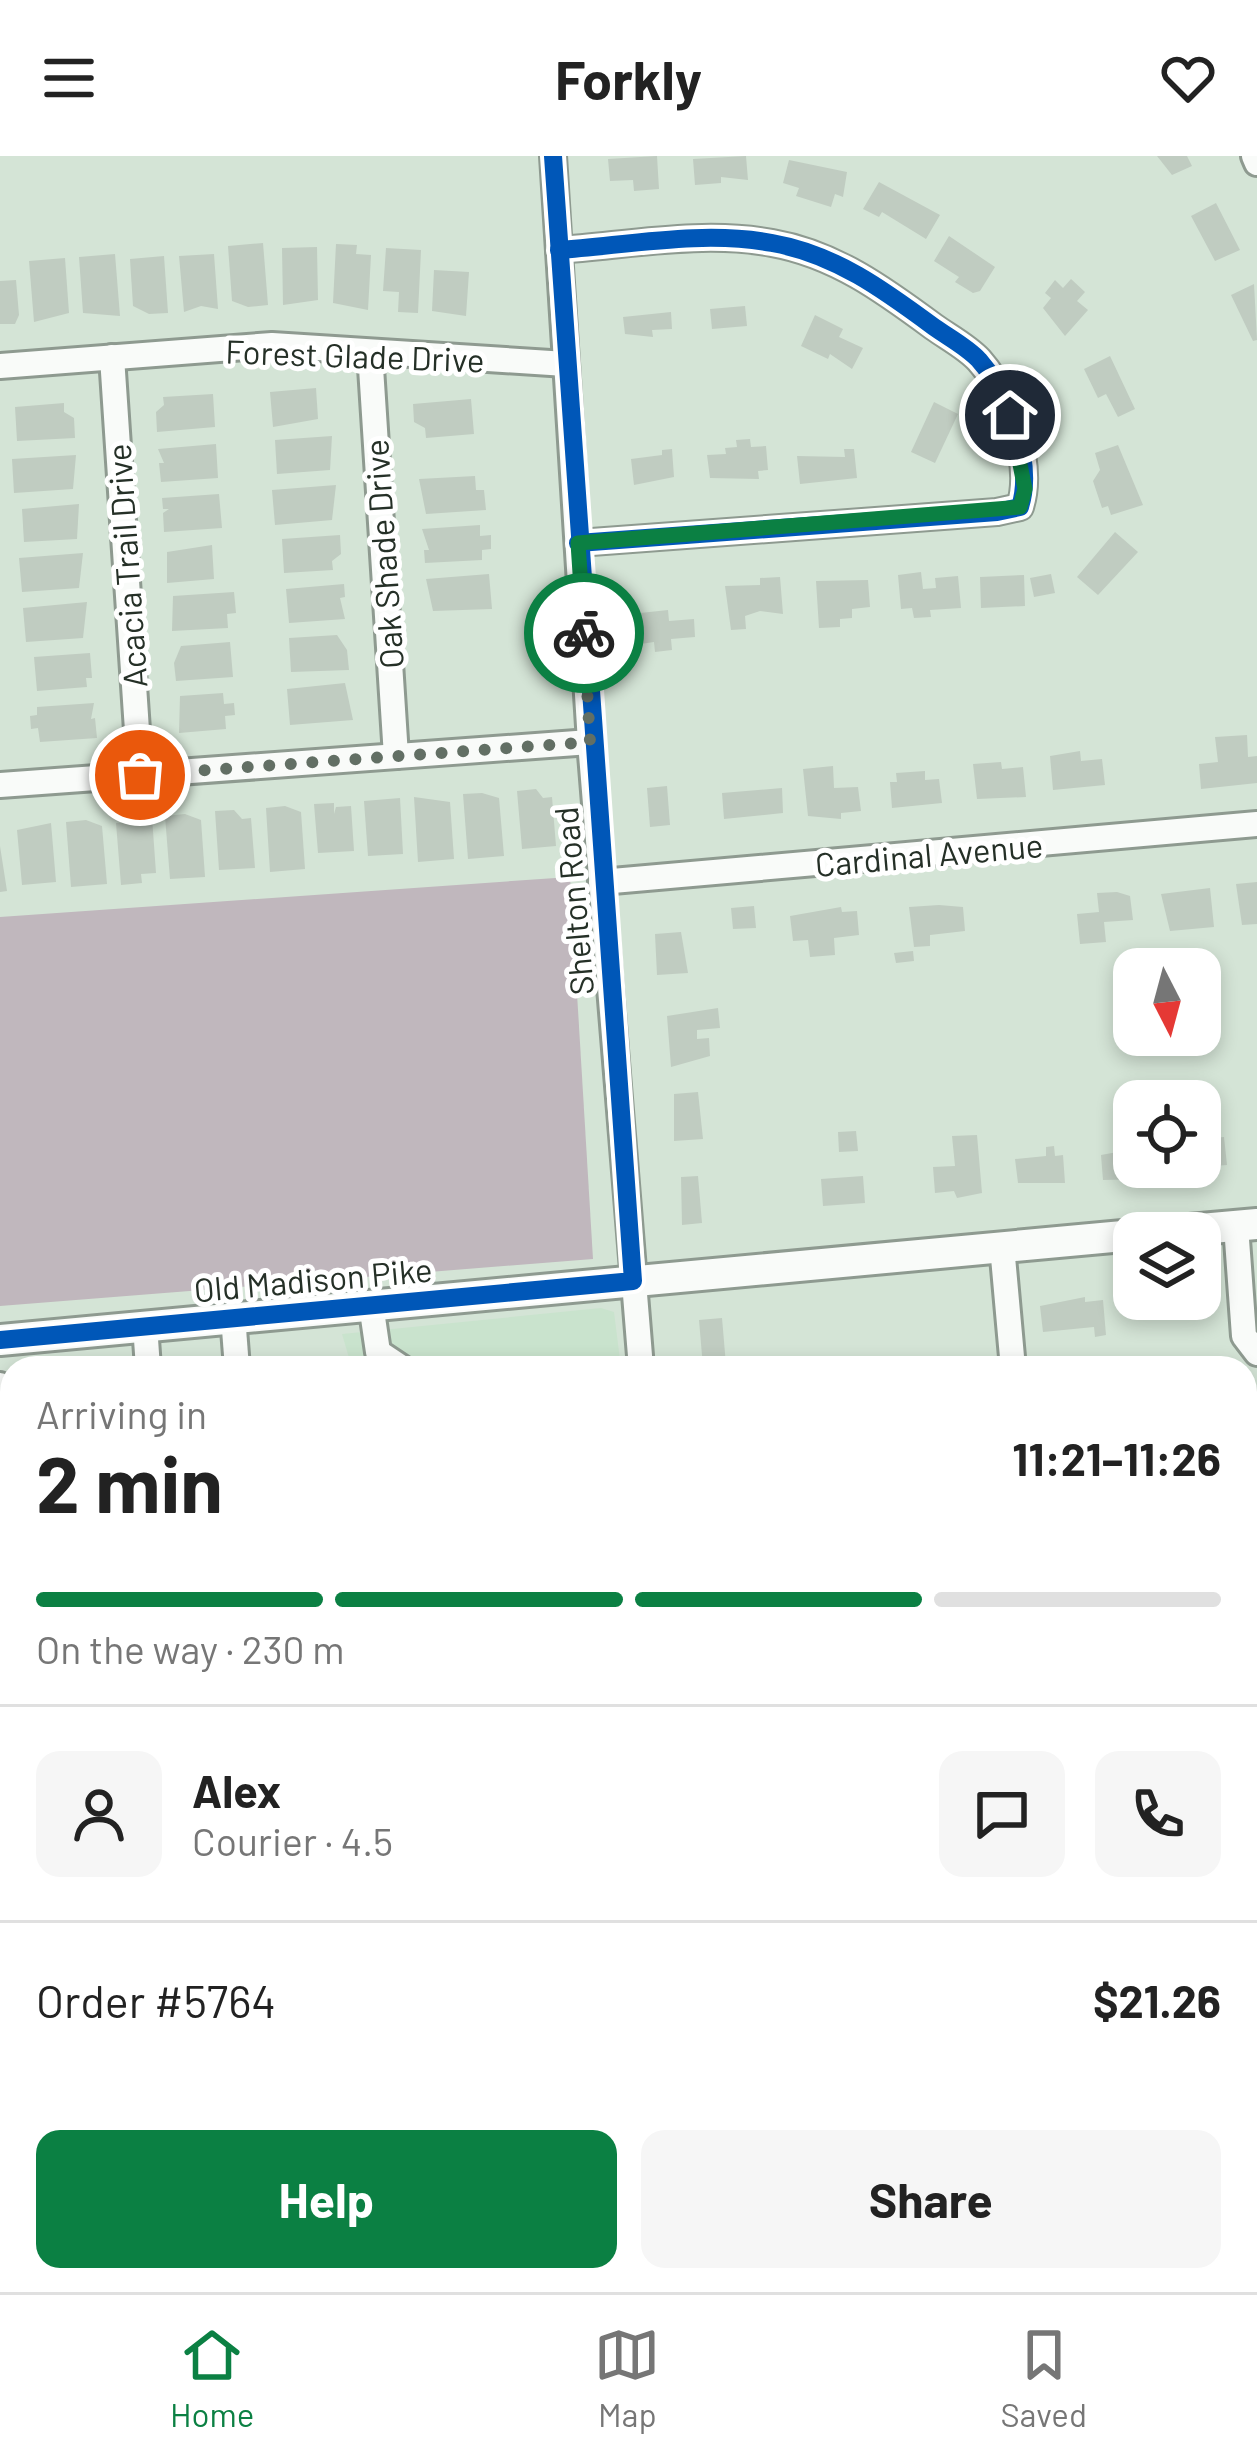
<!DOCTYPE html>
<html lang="en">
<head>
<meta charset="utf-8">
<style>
	:root { --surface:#fff; --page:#f6f6f6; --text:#222; --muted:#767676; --line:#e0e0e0; --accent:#0b8043 }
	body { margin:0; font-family:Barlow,sans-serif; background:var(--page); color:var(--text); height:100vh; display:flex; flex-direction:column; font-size:45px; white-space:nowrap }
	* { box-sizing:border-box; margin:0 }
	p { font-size:39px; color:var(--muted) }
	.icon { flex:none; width:66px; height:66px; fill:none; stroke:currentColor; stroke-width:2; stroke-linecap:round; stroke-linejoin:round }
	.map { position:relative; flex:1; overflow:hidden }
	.side { position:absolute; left:0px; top:1200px; width:1257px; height:936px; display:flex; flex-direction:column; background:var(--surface); border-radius:36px 36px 0 0; box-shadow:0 6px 18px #0003 }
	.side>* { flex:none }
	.needle { width:78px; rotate:174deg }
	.controls { position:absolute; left:1113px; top:792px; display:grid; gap:24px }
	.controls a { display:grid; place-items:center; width:108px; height:108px; border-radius:24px; background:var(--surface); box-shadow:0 6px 18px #0003; font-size:60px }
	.pin { position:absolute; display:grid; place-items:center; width:102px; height:102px; color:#fff; margin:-51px; border:6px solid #fff; border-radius:50%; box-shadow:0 3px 12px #0007 }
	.courier { position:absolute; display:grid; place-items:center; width:120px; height:120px; margin:-60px; border:9px solid #0b8043; border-radius:50%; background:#fff; color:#222; box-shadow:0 3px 15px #0007 }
	.headline em { font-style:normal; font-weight:700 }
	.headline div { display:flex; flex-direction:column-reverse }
	.headline { display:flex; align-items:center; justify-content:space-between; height:204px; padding:0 36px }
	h1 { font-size:78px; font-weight:700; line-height:90px }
	.bar { display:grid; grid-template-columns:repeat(4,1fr); gap:18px 12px; align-content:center; height:144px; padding:0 36px }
	.bar i { height:15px; border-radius:9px; background:var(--line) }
	.bar .current { background:var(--accent) }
	.bar p { grid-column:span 4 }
	.line { display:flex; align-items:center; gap:30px; padding:0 36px; border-top:3px solid var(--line) }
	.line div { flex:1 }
	.round { display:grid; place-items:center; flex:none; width:126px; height:126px; border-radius:24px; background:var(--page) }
	.action { display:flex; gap:24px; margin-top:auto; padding:24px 36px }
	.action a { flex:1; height:138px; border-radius:24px; background:var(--accent); color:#fff; font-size:48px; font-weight:700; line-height:138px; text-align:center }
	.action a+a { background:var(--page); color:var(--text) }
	header { display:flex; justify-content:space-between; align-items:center; height:156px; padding:0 36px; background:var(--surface); font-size:54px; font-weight:700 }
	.tabs { display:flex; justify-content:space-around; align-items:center; height:168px; border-top:3px solid var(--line); background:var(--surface); font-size:33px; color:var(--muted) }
	.tabs a { display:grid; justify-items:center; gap:6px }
	.tabs .current { color:var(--accent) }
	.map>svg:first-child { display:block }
	.built { fill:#c9e3cd }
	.forest { fill:#c0b7bd }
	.building { fill:#c0ccc1 }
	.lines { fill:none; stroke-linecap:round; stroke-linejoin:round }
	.minor-casing { stroke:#8e9a90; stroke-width:30 }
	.major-casing { stroke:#8e9a90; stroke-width:36 }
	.minor { stroke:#f9fbf9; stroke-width:24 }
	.major { stroke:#f9fbf9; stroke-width:30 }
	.cycleway-casing { stroke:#fff; stroke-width:26 }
	.cycleway { stroke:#0057b8; stroke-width:18 }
	.done { stroke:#626f64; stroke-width:12; stroke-dasharray:0 21.6 }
	.route { stroke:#0b8043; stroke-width:15 }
	.labels { text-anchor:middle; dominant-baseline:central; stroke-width:10; stroke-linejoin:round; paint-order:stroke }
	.street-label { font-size:33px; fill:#253027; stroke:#fff }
</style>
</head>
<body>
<header><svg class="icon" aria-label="menu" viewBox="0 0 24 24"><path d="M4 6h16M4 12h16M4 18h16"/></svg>Forkly<svg class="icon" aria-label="heart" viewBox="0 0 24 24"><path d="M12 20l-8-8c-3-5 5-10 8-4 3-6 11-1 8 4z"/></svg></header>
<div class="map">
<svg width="1257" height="2136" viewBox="0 0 1257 2136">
	<rect width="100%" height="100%" fill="#d4e4d6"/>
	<polygon class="built" points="601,1152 614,1156 621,1212 352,1212 342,1178"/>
	<polygon class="forest" points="570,721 593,1103 0,1150 0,761"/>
	<g class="building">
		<polygon points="657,0 659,33 634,35 633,24 610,25 608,3"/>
		<polygon points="746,0 748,24 721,21 721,27 695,29 693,3"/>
		<polygon points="1157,0 1187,0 1192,10 1172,19"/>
		<polygon points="789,4 847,16 843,41 835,38 831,51 796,40 799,32 783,27"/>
		<polygon points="879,26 940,59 926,83 882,56 879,61 863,53"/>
		<polygon points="1216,47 1240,94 1215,105 1191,60"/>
		<polygon points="949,80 995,111 980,135 973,137 955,126 959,121 934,105"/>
		<polygon points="263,87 268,149 248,151 232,145 228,90"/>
		<polygon points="336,88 357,89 356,98 371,99 368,154 333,147"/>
		<polygon points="317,91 318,144 283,149 282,92"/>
		<polygon points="386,92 421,94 418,157 398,156 399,136 383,135"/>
		<polygon points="115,98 120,160 83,157 79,101"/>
		<polygon points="214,98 218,153 201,150 184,156 179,100"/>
		<polygon points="164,100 168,157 149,158 133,150 130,103"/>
		<polygon points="65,102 69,157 34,166 29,105"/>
		<polygon points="434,114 469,116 466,160 432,155"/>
		<polygon points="1071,123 1085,136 1077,145 1088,154 1065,180 1043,152 1051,142 1045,137 1055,124 1063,132"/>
		<polygon points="16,124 19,159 15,168 0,168 0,125"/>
		<polygon points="1254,128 1257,184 1253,185 1231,139"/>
		<polygon points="745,150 747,170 712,173 710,153"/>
		<polygon points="671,156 672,173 652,174 653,181 625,178 623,161"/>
		<polygon points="815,159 843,173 839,181 863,192 852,213 830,198 828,203 801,190"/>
		<polygon points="1110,200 1135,253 1118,261 1106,238 1098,242 1084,213"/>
		<polygon points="316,232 318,263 273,271 270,236"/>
		<polygon points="213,238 215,271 157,276 156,256 164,249 163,241"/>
		<polygon points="471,243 474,278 426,282 425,272 414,266 413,248"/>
		<polygon points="934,246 958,258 935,307 911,296"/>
		<polygon points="64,247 64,256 74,262 75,282 17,285 15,251"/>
		<polygon points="332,280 330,314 277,318 275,284"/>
		<polygon points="750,283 751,291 766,290 768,314 758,315 759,323 710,322 707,299 726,298 725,292 737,291 736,284"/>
		<polygon points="216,288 218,322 161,326 159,307 164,307 158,293"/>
		<polygon points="1118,289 1143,349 1111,359 1108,350 1102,352 1093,325 1100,314 1095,297"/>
		<polygon points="672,293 674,321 634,329 631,303 662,299 662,294"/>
		<polygon points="844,293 854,293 857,322 800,328 797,300 845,301"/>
		<polygon points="76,299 73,333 14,337 12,303"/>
		<polygon points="475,320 476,334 484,334 486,354 426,358 419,323"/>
		<polygon points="336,329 332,364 275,369 272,334"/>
		<polygon points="219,338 222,372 164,376 163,357 169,353 163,353 162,342"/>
		<polygon points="79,348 77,383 24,386 22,353"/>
		<polygon points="480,369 480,380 491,379 491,393 482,394 482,404 425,407 424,394 429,394 422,373"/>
		<polygon points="1115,376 1138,396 1098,439 1077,421"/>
		<polygon points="340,379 341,398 332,405 333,414 284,417 282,383"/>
		<polygon points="212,389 214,423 167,427 167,396"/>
		<polygon points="83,397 79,432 22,436 19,402"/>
		<polygon points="921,416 923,433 936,432 935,422 958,420 961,452 930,454 931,461 914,462 912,452 901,453 898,419"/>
		<polygon points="489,418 492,453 433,455 426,423"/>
		<polygon points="1051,418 1055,437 1034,441 1030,422"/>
		<polygon points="1024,419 1025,450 981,452 980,421"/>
		<polygon points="780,421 783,458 760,455 745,460 746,473 731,474 725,430 760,429 760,422"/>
		<polygon points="868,424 870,451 852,453 852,462 840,463 840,471 819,472 816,425"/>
		<polygon points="344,428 345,441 340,442 345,463 289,467 286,433"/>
		<polygon points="234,436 236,457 227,458 228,472 172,475 173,440"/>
		<polygon points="87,446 83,482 26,486 23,452"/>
		<polygon points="668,454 669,465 694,463 695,481 671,483 672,494 655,496 654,486 634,489 631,458"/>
		<polygon points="337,479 347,494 349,514 291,516 289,482"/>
		<polygon points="230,486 233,521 176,525 174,507 181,490"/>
		<polygon points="90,497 92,522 86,522 87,531 37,535 34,501"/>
		<polygon points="345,527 353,564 290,569 287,533"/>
		<polygon points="223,537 224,548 234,547 235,559 225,560 226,573 179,577 180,540"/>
		<polygon points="94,547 91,563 95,562 97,582 40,586 38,572 31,573 30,560 37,559 37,551"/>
		<polygon points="1247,579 1248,601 1257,600 1257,627 1201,633 1199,608 1218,606 1215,581"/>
		<polygon points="1080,595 1081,605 1102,603 1105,629 1053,634 1050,600"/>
		<polygon points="1001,606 1002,613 1023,611 1026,641 977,643 973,608"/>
		<polygon points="833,610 834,632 858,631 861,655 841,657 841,663 808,660 803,613"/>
		<polygon points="925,615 925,624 939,623 942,647 892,652 890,626 897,626 896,617"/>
		<polygon points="667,630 670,669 650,671 647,632"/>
		<polygon points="782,632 783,657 724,663 722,637"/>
		<polygon points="536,633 543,642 552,641 556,690 522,693 517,635"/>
		<polygon points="482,637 499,642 504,700 468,703 463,638"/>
		<polygon points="414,641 450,646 454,703 418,706"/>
		<polygon points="400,642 403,698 368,700 364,645"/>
		<polygon points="334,647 334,658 336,651 351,650 354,695 318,697 314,648"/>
		<polygon points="285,650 301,656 305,713 270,716 266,652"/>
		<polygon points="234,654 242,663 251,662 255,712 219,714 215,655"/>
		<polygon points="185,658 201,664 205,721 170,723 165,660"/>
		<polygon points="131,661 152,661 156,717 141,718 142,727 121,729 116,667 131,666"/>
		<polygon points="86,664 102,670 107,728 71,731 66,666"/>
		<polygon points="51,667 56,726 22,729 17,674"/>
		<polygon points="0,690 7,735 0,736"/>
		<polygon points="1257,726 1257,768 1242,769 1236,728"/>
		<polygon points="1210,732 1214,771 1170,775 1161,738"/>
		<polygon points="1117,736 1130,740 1133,764 1104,766 1106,786 1080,788 1077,758 1099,756 1097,737"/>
		<polygon points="939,749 963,751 965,775 930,779 930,790 914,791 909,751"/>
		<polygon points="754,750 756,772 733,773 731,752"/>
		<polygon points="841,751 842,756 857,755 859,779 834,782 835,799 810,801 808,784 793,785 790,760"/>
		<polygon points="681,776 688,817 657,819 655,778"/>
		<polygon points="913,795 914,805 896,807 894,797"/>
		<polygon points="718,852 720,872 697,874 697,883 709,882 710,900 671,911 667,860"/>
		<polygon points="698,936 703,983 674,985 674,938"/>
		<polygon points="856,975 858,995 839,996 838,976"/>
		<polygon points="977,979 982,1037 957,1042 954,1035 935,1037 933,1011 955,1010 952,980"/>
		<polygon points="1224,981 1227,1009 1201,1011 1200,983"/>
		<polygon points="1054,990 1055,1000 1063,999 1065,1027 1018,1027 1015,1003 1046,1000 1046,991"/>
		<polygon points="1134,993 1134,1011 1143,1011 1144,1023 1103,1024 1101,999"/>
		<polygon points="698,1020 702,1067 682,1069 681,1021"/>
		<polygon points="863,1020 865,1047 823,1050 821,1023"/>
		<polygon points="1085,1141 1085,1146 1103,1144 1106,1179 1095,1181 1094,1171 1043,1176 1040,1150"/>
		<polygon points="1143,1143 1201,1143 1202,1160 1145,1164"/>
		<polygon points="722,1162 726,1209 703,1211 699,1164"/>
		<polygon points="12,1478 12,1554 0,1555 0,1479"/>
		<polygon points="12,2114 12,2124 41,2124 45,2132 1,2136 0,2119"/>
		<polygon points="1000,2124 1017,2124 1023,2136 986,2136"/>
		<polygon points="979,2125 983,2136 953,2136"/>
	</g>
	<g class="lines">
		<g class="minor-casing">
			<g id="minor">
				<polyline points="553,0 590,586 641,1212"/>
				<polyline points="1254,0 1257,7"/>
				<path d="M 559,94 C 628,89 704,74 772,87 C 835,98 884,134 934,171 C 948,181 967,191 979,204 C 1009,238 1034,307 1020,351 L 997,356 L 578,387"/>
				<polyline points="370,196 396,600"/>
				<polyline points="112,201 140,619"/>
				<polyline points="0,210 272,189 566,208"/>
				<polyline points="0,629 590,586"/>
				<polyline points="601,726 1257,668"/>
				<polyline points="1236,1070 1244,1180 1257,1197"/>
				<polyline points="1002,1090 1013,1212"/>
				<polyline points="371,1148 378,1196 402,1212"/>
				<polyline points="233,1160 237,1212"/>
				<polyline points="145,1169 148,1212"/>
				<polyline points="0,1229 1,1241 12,1240"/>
				<polyline points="0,1461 12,1460"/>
				<polyline points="1245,1544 1257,1536"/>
				<polyline points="1245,1883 1257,1876"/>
				<polyline points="191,2124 192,2136"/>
				<polyline points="726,2124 727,2136"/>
				<polyline points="391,2136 509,2124"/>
			</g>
		</g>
		<g class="major-casing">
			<g id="major">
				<polyline points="1156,1077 1257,1068"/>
				<polyline points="0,1184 1134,1079"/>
			</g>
		</g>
		<use href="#minor" class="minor"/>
		<use href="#major" class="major"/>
		<g class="cycleway-casing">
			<g id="cycleway">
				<path d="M 559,94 C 628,89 704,74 772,87 C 835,98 884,134 934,171 C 948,181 967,191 979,204 C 1009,238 1034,307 1020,351 L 997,356 L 578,387"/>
				<polyline points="0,1184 633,1125 553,0"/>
			</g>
		</g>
		<use href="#cycleway" class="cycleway"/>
	</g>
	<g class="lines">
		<polyline class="done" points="140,619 590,586 584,477"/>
		<polyline class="route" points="584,477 578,387 1020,351 1025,333 1010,259"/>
	</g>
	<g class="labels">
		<g class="street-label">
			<text transform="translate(355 199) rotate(2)">Forest Glade Drive</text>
			<text transform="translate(383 398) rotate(-94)">Oak Shade Drive</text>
			<text transform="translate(126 410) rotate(-94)">Acacia Trail Drive</text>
			<text transform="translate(929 698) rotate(-5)">Cardinal Avenue</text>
			<text transform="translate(573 745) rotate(-95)">Shelton Road</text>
			<text transform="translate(313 1123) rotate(-5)">Old Madison Pike</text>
		</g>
	</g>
</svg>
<div class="controls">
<a><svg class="needle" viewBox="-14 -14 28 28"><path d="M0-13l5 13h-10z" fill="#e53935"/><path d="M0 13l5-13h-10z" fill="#767676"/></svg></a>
<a><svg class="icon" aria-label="locate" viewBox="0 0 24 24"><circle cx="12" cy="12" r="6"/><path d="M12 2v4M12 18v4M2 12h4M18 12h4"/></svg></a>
<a><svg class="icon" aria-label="layers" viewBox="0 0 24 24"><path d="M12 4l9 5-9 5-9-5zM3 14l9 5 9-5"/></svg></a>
</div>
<div class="pin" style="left:140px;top:619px;background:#ea580c"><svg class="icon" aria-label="bag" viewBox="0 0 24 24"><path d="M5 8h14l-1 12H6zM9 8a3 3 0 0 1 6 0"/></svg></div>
<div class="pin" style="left:1010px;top:259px;background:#1f2937"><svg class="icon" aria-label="home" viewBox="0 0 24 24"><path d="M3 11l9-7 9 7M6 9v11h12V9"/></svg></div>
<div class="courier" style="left:584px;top:477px"><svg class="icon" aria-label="bike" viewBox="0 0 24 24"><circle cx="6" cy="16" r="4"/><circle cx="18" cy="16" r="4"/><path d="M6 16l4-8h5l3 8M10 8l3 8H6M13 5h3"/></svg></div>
<section class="side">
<div class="headline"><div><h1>2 min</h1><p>Arriving in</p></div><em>11:21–11:26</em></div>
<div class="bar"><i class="current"></i><i class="current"></i><i class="current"></i><i></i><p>On the way · 230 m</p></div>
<div class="line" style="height:216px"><a class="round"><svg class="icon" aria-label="person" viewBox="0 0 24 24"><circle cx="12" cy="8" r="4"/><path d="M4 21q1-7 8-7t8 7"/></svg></a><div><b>Alex</b><p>Courier · 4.5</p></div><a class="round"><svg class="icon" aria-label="chat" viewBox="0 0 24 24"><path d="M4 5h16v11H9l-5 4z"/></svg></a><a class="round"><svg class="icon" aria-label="phone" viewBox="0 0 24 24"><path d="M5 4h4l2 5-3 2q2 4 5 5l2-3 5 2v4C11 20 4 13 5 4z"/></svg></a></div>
<div class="line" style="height:156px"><div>Order #5764</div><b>$21.26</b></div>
<div class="action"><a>Help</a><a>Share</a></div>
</section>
</div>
<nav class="tabs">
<a class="current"><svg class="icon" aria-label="home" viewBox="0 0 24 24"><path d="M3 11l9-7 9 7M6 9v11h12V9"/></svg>Home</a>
<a><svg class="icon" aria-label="map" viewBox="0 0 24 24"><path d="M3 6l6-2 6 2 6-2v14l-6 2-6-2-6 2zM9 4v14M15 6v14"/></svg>Map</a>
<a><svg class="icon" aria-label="saved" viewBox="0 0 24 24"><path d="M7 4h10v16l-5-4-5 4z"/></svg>Saved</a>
</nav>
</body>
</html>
